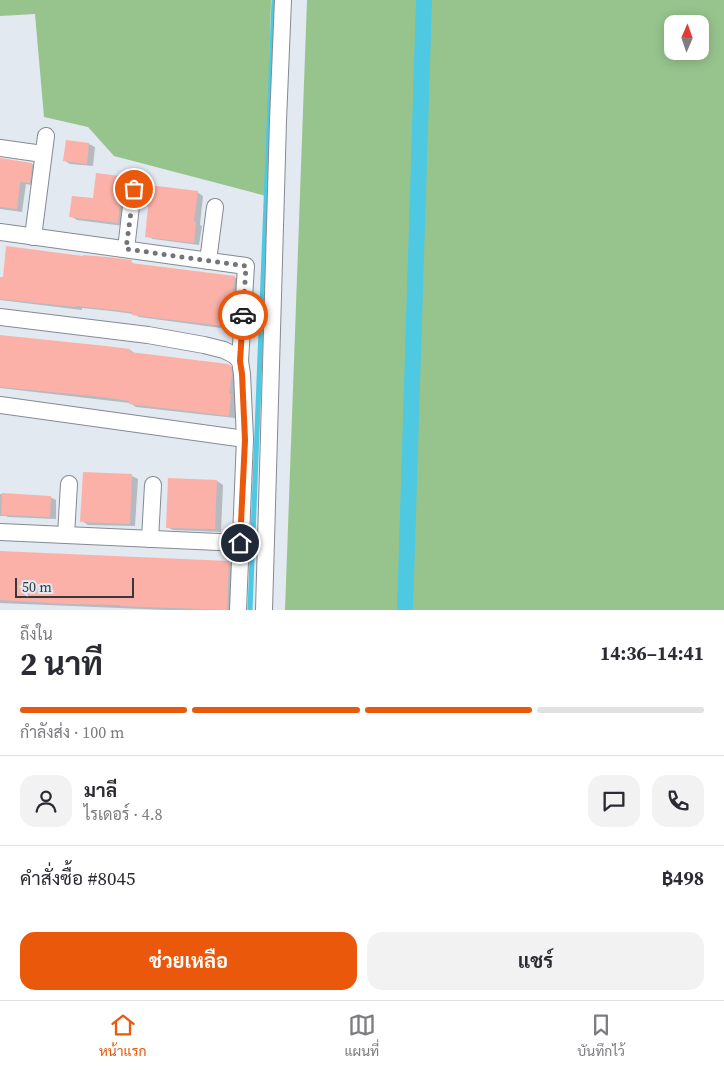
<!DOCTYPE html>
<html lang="th">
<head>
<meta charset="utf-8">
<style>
	:root { --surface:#fff; --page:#f2f2f3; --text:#2b2b33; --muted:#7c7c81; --line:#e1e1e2; --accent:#ea580c }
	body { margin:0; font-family:"Source Serif 4",Sarabun,serif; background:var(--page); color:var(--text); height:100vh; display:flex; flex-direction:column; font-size:19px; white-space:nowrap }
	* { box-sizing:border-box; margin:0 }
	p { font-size:16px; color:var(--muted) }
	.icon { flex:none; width:28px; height:28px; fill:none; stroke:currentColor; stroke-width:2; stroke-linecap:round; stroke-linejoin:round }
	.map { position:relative; height:610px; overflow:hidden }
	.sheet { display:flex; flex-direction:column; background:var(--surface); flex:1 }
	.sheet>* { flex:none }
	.needle { width:32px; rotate:2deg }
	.controls { position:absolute; left:664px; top:15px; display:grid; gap:10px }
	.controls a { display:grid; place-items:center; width:45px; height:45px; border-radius:10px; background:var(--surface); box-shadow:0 2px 12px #0003; font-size:25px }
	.scale { position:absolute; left:15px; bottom:12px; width:119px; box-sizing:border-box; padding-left:5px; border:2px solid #36383b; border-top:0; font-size:14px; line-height:18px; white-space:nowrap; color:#36383b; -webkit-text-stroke:4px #e2e9f1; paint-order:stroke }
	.pin { position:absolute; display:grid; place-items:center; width:42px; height:42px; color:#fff; margin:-21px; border:2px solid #fff; border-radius:50%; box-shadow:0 1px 5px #0007 }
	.courier { position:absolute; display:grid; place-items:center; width:50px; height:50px; margin:-25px; border:4px solid #ea580c; border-radius:50%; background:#fff; color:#222; box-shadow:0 1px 6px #0007 }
	.head em { font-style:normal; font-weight:700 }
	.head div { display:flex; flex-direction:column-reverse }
	.head { display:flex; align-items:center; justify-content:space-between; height:85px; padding:0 20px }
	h1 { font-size:32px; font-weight:700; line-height:38px }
	.bar { display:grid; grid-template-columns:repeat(4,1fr); gap:8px 5px; align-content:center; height:60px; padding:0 20px }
	.bar i { height:6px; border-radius:4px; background:var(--line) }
	.bar .active { background:var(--accent) }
	.bar p { grid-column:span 4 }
	.line { display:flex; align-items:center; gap:12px; padding:0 20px; border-top:1px solid var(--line) }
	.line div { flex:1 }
	.round { display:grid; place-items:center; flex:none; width:52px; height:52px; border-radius:15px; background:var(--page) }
	.cta { display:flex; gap:10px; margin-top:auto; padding:10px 20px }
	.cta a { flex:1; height:58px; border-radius:15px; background:var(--accent); color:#fff; font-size:20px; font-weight:700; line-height:58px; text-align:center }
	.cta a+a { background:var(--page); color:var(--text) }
	.tab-bar { display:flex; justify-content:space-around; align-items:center; height:70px; border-top:1px solid var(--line); background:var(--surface); font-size:14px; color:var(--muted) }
	.tab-bar a { display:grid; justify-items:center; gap:2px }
	.tab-bar .active { color:var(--accent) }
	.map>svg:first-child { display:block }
	.green { fill:#97c48d; fill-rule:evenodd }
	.shadow { fill:#0003 }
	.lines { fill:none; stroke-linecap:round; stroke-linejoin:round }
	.stream { stroke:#4fc8e1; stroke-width:5 }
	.canal { stroke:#4fc8e1; stroke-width:16 }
	.building { fill:#fcb1a8 }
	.minor-casing { stroke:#858a92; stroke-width:18 }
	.minor { stroke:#fff; stroke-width:16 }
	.done { stroke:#72767b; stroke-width:5; stroke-dasharray:0 9 }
	.route { stroke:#ea580c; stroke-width:6 }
</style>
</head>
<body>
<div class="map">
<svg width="724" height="610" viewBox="0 0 724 610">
	<rect width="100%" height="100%" fill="#e2e9f1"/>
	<g class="green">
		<polygon points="0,0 271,0 266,196 114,156 88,127 44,117 35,14 0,16"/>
		<path d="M 307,0 L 724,0 L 724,610 L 285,610 ZM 672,24 L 700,24 L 700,51 L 672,51 Z"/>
	</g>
	<g class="shadow">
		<polygon points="67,141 89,144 95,147 93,166 70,164 65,161"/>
		<polygon points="0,159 32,164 38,167 36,186 26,184 22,212 0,209"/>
		<polygon points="119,177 125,180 122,204 126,206 124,226 77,220 71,216 94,199"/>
		<polygon points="197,192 203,196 200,225 202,226 199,245 153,239 147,236"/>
		<polygon points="131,262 136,265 234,277 240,280 236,330 139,317 134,314 111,311 82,308 82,310 0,300 0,278"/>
		<polygon points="0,336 130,350 136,354 228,365 235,369 237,399 235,418 136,407 130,403 0,388"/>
		<polygon points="132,476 138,479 135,526 88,525 82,521"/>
		<polygon points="170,479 217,481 223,485 221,532 173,530 167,527"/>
		<polygon points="0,494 50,497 56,500 56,519 8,517 6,516 0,516"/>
		<polygon points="0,552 229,562 235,566 233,610 166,610 0,603"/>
	</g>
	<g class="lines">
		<polyline class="stream" points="250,610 274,0"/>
		<polyline class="canal" points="405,610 424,0"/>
	</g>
	<g class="building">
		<polygon points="66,140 89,143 87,164 63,161"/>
		<polygon points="0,158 32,163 30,183 20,182 17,209 0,207"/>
		<polygon points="96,173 120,176 117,201 120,202 118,223 69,217 72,196 93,198"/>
		<polygon points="149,185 198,191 194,221 196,221 194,243 145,237 148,207 147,207"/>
		<polygon points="6,246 83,256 83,255 107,257 132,260 131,263 235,276 231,306 233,306 231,327 132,315 132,312 76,306 76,307 0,299 0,277 3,277"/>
		<polygon points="0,335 106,346 130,349 130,352 228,364 231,366 232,374 229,394 231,394 229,416 129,404 129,401 103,397 0,387"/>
		<polygon points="83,472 132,474 130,524 80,522"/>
		<polygon points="168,478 217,480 215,529 166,528"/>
		<polygon points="2,493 51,496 50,517 1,515"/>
		<polygon points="0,551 229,561 227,610 120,606 120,605 68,604 0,600"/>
	</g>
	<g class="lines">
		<g class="minor-casing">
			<g id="minor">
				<polyline points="0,148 43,154"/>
				<polyline points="0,232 246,266 240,361"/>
				<polyline points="33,237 46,136"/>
				<polyline points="126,249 133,189"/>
				<polyline points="208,261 215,207"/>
				<polyline points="0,317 148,335 204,345 224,350 234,355 240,361 242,374 245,439 238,610"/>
				<polyline points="0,405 245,439"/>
				<polyline points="0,532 240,543"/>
				<polyline points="66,535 69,484"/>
				<polyline points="150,539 153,485"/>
				<polyline points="264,610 278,121 283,0"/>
			</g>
		</g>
		<use href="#minor" class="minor"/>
	</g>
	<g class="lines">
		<polyline class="done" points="134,189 126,249 246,266 243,315"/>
		<polyline class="route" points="240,543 245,440 242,374 240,361 243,315"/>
	</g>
</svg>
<div class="controls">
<a><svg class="needle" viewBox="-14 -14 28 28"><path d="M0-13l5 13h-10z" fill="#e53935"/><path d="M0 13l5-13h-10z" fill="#7c7c81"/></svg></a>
</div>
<div class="scale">50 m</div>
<div class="pin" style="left:134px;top:189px;background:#ea580c"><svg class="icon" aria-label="bag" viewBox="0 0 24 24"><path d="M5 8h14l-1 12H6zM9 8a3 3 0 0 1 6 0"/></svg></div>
<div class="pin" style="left:240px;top:543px;background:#1f2937"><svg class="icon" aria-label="home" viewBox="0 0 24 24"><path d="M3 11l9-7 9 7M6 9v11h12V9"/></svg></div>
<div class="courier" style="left:243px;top:315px"><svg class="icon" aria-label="car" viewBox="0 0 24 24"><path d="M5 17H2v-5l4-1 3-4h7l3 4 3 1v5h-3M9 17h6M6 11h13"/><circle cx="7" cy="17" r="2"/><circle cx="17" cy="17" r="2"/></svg></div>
</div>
<section class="sheet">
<div class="head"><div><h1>2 นาที</h1><p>ถึงใน</p></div><em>14:36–14:41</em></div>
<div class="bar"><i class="active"></i><i class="active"></i><i class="active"></i><i></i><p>กำลังส่ง · 100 m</p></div>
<div class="line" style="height:90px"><a class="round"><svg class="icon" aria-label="person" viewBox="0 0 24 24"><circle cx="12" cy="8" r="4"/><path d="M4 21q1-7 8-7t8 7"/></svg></a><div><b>มาลี</b><p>ไรเดอร์ · 4.8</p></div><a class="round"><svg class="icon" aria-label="chat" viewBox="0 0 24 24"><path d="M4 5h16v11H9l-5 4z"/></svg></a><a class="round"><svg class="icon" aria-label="phone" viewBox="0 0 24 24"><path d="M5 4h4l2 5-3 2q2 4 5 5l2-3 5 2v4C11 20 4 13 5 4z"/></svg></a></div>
<div class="line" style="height:65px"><div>คำสั่งซื้อ #8045</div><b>฿498</b></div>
<div class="cta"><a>ช่วยเหลือ</a><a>แชร์</a></div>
</section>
<nav class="tab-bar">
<a class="active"><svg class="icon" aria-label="home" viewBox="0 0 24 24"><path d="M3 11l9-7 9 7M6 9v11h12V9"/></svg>หน้าแรก</a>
<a><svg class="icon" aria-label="map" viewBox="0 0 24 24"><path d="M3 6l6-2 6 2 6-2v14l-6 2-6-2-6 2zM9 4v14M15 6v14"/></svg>แผนที่</a>
<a><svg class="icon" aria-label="saved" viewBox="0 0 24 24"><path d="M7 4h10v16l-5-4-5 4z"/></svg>บันทึกไว้</a>
</nav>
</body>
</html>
